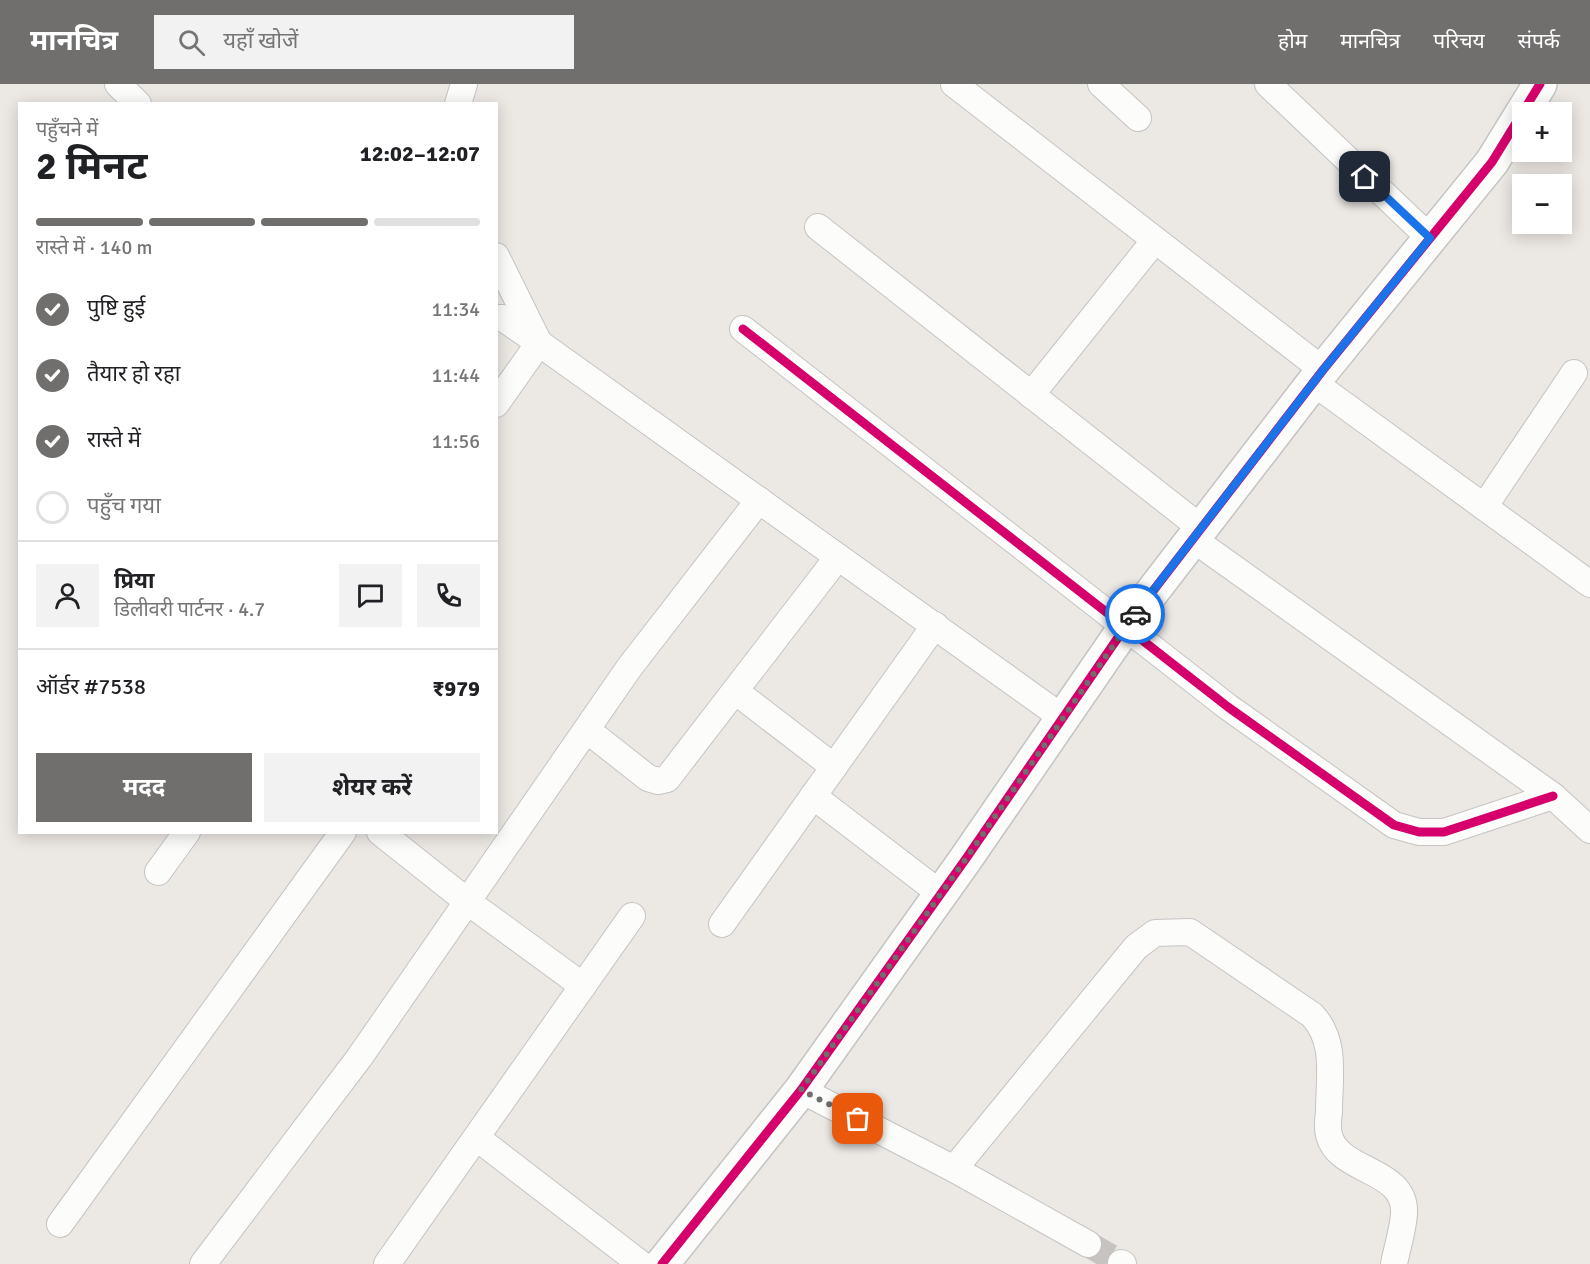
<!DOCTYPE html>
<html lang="hi">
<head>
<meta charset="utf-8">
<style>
	:root { --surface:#fff; --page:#f2f2f2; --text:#202124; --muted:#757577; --line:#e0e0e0; --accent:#706f6e }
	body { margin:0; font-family:Signika,"Noto Sans Devanagari",sans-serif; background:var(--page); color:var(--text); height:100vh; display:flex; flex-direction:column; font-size:22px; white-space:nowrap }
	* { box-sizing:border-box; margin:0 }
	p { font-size:20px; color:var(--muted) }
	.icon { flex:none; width:33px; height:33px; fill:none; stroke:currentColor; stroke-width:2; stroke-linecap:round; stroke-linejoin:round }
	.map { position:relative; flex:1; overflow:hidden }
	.details { position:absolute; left:18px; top:18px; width:480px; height:732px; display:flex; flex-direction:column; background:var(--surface); border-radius:0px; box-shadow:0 3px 15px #0003 }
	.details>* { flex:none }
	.buttons { position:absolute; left:1512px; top:18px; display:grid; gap:12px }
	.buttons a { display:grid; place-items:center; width:60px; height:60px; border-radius:0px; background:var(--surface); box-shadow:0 3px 15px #0003; font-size:30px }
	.pin { position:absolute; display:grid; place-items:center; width:51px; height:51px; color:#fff; margin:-26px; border-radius:12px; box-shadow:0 3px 9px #0006 }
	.courier { position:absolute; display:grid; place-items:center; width:60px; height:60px; margin:-30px; border:4px solid #1a73e8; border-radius:50%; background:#fff; color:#222; box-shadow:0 2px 8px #0007 }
	.overview em { font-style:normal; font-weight:700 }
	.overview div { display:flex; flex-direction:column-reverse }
	.overview { display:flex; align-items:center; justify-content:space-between; height:102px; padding:0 18px }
	h1 { font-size:39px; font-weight:700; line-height:45px }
	.bar { display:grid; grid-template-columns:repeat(4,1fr); gap:9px 6px; align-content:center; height:72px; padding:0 18px }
	.bar i { height:8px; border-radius:4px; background:var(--line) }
	.bar .on { background:var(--accent) }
	.bar p { grid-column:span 4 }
	.line { display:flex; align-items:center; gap:15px; padding:0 18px; border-top:2px solid var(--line) }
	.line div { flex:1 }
	.round { display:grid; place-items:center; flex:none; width:63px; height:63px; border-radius:0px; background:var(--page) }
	ol { padding:0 18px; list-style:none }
	li { display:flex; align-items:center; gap:18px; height:66px }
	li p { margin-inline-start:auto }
	li .icon { padding:6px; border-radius:50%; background:var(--accent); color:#fff; stroke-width:4 }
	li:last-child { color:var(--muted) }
	li i { width:33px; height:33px; border:3px solid var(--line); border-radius:50% }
	.action { display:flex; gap:12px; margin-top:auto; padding:12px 18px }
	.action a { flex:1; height:69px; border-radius:0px; background:var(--accent); color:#fff; font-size:24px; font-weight:700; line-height:69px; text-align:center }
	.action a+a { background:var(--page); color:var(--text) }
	header { display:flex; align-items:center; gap:36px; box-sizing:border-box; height:84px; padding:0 30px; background:var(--accent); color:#fff }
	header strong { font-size:28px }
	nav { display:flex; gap:33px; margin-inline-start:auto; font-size:21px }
	.search { width:420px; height:54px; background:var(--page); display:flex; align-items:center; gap:15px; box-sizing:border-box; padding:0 21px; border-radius:0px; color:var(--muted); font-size:22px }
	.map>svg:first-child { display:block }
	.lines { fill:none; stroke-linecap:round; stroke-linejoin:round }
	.street-tunnel { stroke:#c6c3c0; stroke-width:26; stroke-dasharray:26 13; stroke-linecap:butt }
	.street-casing { stroke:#c5c4c5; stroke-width:28 }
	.secondary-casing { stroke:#c5c4c5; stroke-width:36 }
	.street { stroke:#fcfcfb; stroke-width:26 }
	.secondary { stroke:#fcfcfb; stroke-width:33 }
	.cycleway-casing { stroke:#fff; stroke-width:13 }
	.cycleway { stroke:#d6006c; stroke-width:9 }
	.done { stroke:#706f6e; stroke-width:6; stroke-dasharray:0 10.8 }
	.route { stroke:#1a73e8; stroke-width:8 }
</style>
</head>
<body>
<header>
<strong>मानचित्र</strong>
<div class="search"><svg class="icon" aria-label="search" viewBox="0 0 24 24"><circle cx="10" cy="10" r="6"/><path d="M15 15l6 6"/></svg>यहाँ खोजें</div>
<nav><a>होम</a><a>मानचित्र</a><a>परिचय</a><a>संपर्क</a></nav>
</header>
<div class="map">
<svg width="1590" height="1180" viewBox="0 0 1590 1180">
	<rect width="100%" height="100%" fill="#ece8e4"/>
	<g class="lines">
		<polyline class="street-tunnel" points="1088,1160 1121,1179"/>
		<g class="street-casing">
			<g id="street">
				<polyline points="118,0 138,20"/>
				<polyline points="954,0 1323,286"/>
				<polyline points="1101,0 1138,34"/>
				<polyline points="1268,0 1430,154"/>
				<polyline points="458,20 464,0"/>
				<polyline points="818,143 1201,444"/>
				<polyline points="496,172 539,259 496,320"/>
				<polyline points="496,234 503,234 539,259 1063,634"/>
				<polyline points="743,245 1228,623 1394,741 1419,748 1444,748 1553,712"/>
				<polyline points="1314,299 1590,500"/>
				<polyline points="1031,311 1155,156"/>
				<polyline points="1484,423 1574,289"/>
				<polyline points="1193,455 1553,712 1590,746"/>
				<polyline points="735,607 834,683"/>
				<polyline points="587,646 648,694 658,697 667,695 838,473"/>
				<polyline points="813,712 941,810"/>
				<polyline points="380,748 468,818 583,902"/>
				<polyline points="158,788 187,748"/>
				<polyline points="722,840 935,541"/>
				<polyline points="801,1006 954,1085 1088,1160"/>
				<polyline points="477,1054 641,1180"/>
				<path d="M 954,1085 L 1136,863 L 1155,849 L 1190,848 L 1312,931 C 1337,957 1329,994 1329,1028 C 1328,1035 1327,1044 1329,1051 C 1338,1089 1407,1084 1404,1130 C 1403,1146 1397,1164 1394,1180"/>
				<polyline points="60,1140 343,748"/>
				<polyline points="1121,1179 1123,1180"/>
				<polyline points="203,1180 359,974 629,584 759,416"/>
				<polyline points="387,1180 632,832"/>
			</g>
		</g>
		<g class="secondary-casing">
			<polyline id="secondary" points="662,1180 801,1006 965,776 1126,542 1323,286 1492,78 1540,0"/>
		</g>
		<use href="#street" class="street"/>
		<use href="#secondary" class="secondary"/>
		<g class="cycleway-casing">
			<g id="cycleway">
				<polyline points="743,245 1228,623 1394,741 1419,748 1444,748 1553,712"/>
				<polyline points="662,1180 801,1006 965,776 1126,542 1323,286 1492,78 1540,0"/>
			</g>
		</g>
		<use href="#cycleway" class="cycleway"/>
	</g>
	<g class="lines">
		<polyline class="done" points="858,1035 801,1006 965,776 1135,530"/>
		<polyline class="route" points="1135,530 1323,286 1430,154 1365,93"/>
	</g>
</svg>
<div class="buttons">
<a>+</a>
<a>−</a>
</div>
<div class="pin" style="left:858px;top:1035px;background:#ea580c"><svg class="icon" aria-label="bag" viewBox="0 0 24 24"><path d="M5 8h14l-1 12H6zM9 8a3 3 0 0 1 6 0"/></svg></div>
<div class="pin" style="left:1365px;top:93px;background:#1f2937"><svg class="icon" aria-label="home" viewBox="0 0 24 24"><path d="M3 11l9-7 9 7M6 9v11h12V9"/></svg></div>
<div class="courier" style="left:1135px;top:530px"><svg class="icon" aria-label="car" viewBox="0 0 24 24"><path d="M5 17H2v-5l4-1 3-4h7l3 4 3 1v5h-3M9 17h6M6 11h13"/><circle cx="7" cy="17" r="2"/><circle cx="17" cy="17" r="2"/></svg></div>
<section class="details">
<div class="overview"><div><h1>2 मिनट</h1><p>पहुँचने में</p></div><em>12:02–12:07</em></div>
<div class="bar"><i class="on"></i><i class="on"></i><i class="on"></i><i></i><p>रास्ते में · 140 m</p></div>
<ol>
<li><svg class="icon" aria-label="check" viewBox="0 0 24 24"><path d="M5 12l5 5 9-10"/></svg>पुष्टि हुई<p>11:34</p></li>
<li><svg class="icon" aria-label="check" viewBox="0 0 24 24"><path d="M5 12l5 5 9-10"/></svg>तैयार हो रहा<p>11:44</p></li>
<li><svg class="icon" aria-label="check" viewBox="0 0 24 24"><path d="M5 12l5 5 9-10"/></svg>रास्ते में<p>11:56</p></li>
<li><i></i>पहुँच गया</li>
</ol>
<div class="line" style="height:108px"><a class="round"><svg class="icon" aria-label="person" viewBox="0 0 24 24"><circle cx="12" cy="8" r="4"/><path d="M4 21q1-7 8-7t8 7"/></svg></a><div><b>प्रिया</b><p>डिलीवरी पार्टनर · 4.7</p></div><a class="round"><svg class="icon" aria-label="chat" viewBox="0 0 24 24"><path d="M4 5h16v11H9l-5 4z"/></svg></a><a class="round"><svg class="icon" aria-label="phone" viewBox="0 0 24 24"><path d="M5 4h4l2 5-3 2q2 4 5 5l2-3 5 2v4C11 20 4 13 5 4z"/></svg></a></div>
<div class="line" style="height:78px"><div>ऑर्डर #7538</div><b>₹979</b></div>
<div class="action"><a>मदद</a><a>शेयर करें</a></div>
</section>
</div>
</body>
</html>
